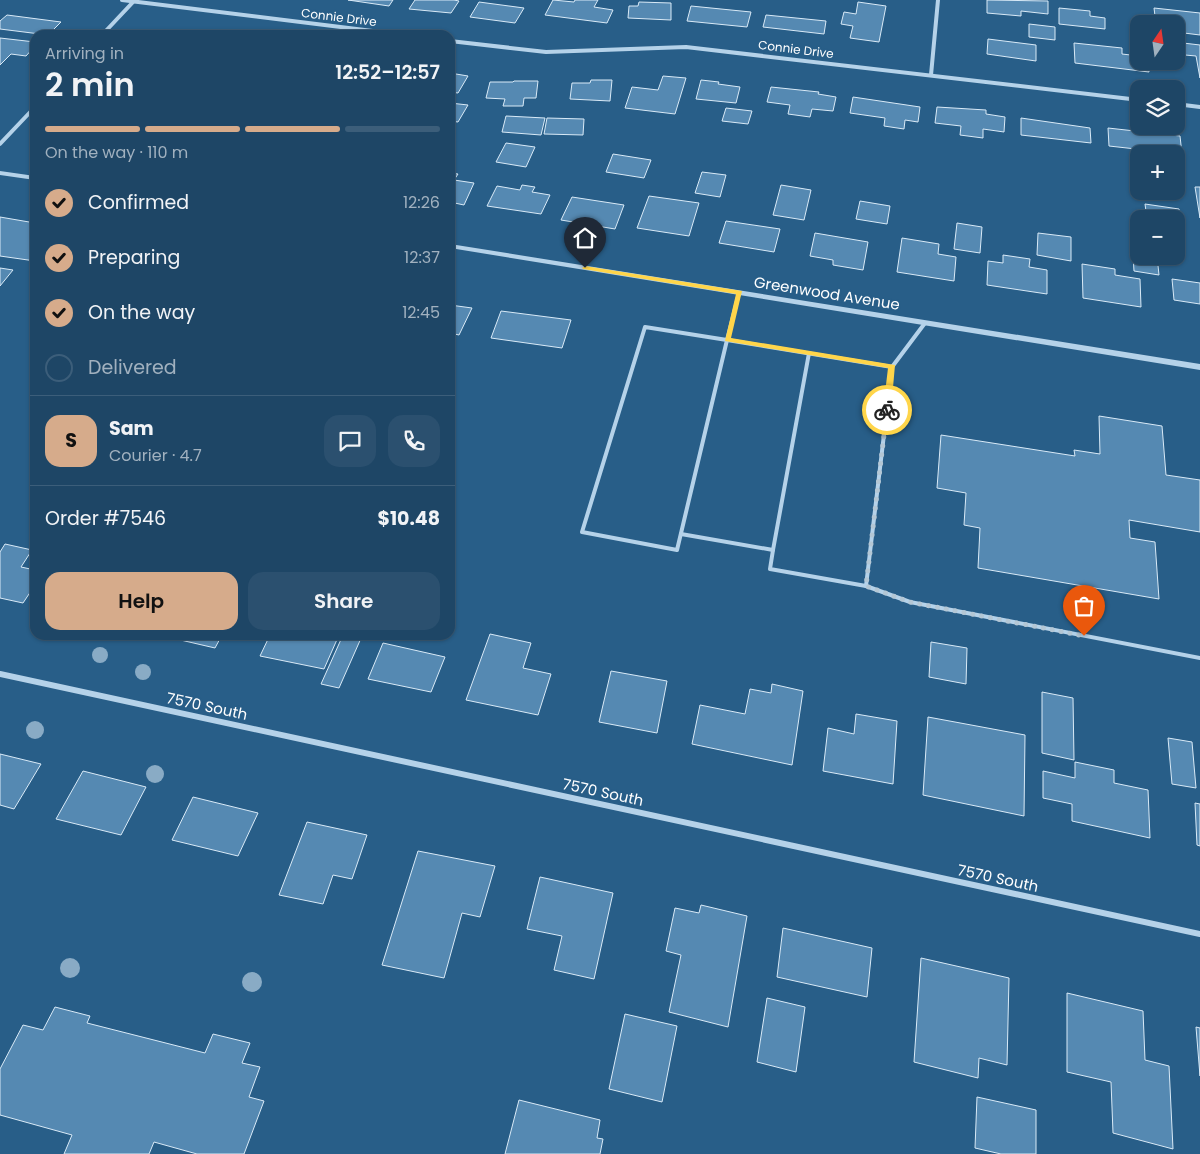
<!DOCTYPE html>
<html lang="en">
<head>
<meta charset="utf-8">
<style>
	:root { --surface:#1e4666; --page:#2b506f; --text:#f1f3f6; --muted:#a1b1bf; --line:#3c5e7a; --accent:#d6ab8b }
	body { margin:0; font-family:Poppins,sans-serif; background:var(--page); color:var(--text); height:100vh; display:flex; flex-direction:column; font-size:19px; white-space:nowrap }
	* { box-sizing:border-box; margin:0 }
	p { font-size:16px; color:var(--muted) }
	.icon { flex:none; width:28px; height:28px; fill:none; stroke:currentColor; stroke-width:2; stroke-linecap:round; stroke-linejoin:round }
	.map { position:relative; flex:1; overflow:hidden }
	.sheet { position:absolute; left:30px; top:30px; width:425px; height:610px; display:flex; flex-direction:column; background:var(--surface); border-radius:15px; box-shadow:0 1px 4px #0004,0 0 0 1px var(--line) }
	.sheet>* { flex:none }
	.needle { width:32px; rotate:13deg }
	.fabs { position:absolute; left:1130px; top:15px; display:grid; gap:10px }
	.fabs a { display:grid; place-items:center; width:55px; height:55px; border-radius:10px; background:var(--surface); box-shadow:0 1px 4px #0004,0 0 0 1px var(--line); font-size:25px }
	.pin { position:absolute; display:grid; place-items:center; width:42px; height:42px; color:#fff; margin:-51px -21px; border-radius:50% 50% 50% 0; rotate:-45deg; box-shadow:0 0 5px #0007 }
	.pin .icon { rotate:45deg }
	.courier { position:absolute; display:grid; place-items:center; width:50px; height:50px; margin:-25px; border:4px solid #ffd54a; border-radius:50%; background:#fff; color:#222; box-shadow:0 1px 6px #0007 }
	.overview em { font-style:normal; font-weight:600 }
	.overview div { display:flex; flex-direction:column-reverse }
	.overview { display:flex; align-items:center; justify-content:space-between; height:85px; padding:0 15px }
	h1 { font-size:32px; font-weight:600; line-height:38px }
	.bar { display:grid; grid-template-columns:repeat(4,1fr); gap:8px 5px; align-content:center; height:60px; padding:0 15px }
	.bar i { height:6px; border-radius:4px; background:var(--line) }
	.bar .active { background:var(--accent) }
	.bar p { grid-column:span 4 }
	.line { display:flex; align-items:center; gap:12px; padding:0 15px; border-top:1px solid var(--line) }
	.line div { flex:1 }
	.round { display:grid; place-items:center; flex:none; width:52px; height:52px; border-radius:15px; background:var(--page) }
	ol { padding:0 15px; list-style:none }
	li { display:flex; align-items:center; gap:15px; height:55px }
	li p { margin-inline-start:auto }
	li .icon { padding:5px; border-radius:50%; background:var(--accent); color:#111; stroke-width:4 }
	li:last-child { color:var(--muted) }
	li i { width:28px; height:28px; border:2px solid var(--line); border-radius:50% }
	.action { display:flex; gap:10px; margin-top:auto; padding:10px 15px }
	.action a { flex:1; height:58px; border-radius:15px; background:var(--accent); color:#111; font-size:20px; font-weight:600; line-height:58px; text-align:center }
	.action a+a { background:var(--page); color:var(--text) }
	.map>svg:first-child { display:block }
	.building { fill:#5589b2; stroke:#d9eaf7 }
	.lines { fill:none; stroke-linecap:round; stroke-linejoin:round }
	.service { stroke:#b5d2e9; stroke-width:4 }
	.minor-far1 { stroke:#b5d2e9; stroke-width:4 }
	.minor { stroke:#b5d2e9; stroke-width:6 }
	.tertiary { fill:#b5d2e9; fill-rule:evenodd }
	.tree { fill:#89abc5 }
	.route { fill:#ffd54a }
	.done { stroke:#b4c7d5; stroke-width:5; stroke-dasharray:0 9 }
	.labels { text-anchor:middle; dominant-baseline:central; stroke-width:4; stroke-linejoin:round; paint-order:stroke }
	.far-street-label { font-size:12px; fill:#fff; stroke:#285e88 }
	.street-label { font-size:15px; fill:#fff; stroke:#285e88 }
</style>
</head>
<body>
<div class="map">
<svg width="1200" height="1154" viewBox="0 0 1200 1154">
	<rect width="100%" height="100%" fill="#285e88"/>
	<g class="building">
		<polygon points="348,0 393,0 389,6"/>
		<polygon points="415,0 454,0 459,1 451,13 409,9"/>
		<polygon points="553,0 574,2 575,0 598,0 594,7 613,10 607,23 545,15"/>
		<polygon points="987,0 1048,1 1048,14 1021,11 1021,16 987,13"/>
		<polygon points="479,2 524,8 515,23 470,17"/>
		<polygon points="639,2 671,3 671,20 628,18 629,6 638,6"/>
		<polygon points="858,2 886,6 879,42 850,38 853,26 841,24 844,12 856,14"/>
		<polygon points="691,6 751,12 747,27 687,21"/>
		<polygon points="1059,8 1090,11 1090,16 1105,18 1105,29 1059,24"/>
		<polygon points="1154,8 1200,13 1200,35 1176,32 1176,24 1156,24"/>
		<polygon points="7,15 61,22 48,35 0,29 0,21"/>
		<polygon points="766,15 826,21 824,34 763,27"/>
		<polygon points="1029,24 1055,27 1055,40 1029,37"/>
		<polygon points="0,38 35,42 35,46 26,56 11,54 0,65"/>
		<polygon points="988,39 1036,45 1036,61 987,54"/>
		<polygon points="1074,43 1122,48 1122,54 1139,56 1139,61 1148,61 1149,72 1075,63"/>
		<polygon points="1183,43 1200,45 1200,78 1196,56 1185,55"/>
		<polygon points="450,73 468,76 458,93 450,92"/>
		<polygon points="663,76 686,78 675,114 625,108 632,87 658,90"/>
		<polygon points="591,80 612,80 610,101 570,99 572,83 590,83"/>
		<polygon points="701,80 719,82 718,84 740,87 736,103 696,99"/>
		<polygon points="514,81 538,81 536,98 524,98 523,106 503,106 505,99 486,98 490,82 513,82"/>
		<polygon points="771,87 819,92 818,94 836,97 833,111 812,109 810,117 788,114 790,105 767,102"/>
		<polygon points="853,97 920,107 918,122 905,120 904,129 884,126 885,118 850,113"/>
		<polygon points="450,103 468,105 458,122 450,121"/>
		<polygon points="937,107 986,110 986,114 1005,117 1004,132 983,129 983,138 960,135 961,126 935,123"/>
		<polygon points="726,108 752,111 748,124 722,121"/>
		<polygon points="506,116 545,118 541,135 502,132"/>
		<polygon points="547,118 584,119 583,135 544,134"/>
		<polygon points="1021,118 1090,128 1091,143 1021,135"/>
		<polygon points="1108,128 1180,136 1182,154 1160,152 1160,154 1137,155 1136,149 1109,146"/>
		<polygon points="506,143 535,147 526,167 496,162"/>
		<polygon points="613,154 651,160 644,178 606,172"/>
		<polygon points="702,172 726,175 720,197 695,193"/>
		<polygon points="450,173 458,174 454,180 474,183 464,205 450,202"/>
		<polygon points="522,185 535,187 532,192 550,195 541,214 487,206 497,186 520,190"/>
		<polygon points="781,185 811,190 804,220 773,215"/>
		<polygon points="1195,187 1200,187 1200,218"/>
		<polygon points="649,196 699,203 689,236 637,228"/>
		<polygon points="572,197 624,205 615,229 561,220"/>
		<polygon points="860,201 890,206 887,224 856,219"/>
		<polygon points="1145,204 1179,209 1181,227 1176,226 1176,219 1147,219"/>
		<polygon points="0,217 35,223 35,261 0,256"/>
		<polygon points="726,221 780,229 774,252 719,243"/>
		<polygon points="957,223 982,227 980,253 954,249"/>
		<polygon points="815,233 868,242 863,270 833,265 833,260 810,256"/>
		<polygon points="1038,233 1071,237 1071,261 1037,255"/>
		<polygon points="902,238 939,244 938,254 956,257 954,281 897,272"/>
		<polygon points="1132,241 1139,242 1139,256 1157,256 1159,275 1134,271"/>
		<polygon points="1003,255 1030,259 1029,267 1047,270 1047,294 987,285 988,261 1003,263"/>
		<polygon points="1082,264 1115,269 1115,275 1140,279 1141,307 1083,298"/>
		<polygon points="0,268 13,270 0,286"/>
		<polygon points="1172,279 1200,283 1200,304 1174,300"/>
		<polygon points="450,305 472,308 459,335 450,333"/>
		<polygon points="501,311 571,320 562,348 491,338"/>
		<polygon points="1099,416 1162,426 1166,475 1200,480 1200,532 1129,520 1130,538 1155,542 1159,599 978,568 980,528 964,525 966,493 937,488 941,435 1075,456 1074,450 1100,454"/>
		<polygon points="5,544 32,550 21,567 35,570 35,585 23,603 0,598 0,552"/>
		<polygon points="490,634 531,643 523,668 551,674 538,715 466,700"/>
		<polygon points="159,635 222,635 215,648"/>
		<polygon points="270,635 339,635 324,669 260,656"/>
		<polygon points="343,635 362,636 339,688 321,684"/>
		<polygon points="931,642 967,648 966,684 929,677"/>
		<polygon points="383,643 445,657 431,692 368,679"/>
		<polygon points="611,671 667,681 657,733 599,722"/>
		<polygon points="772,684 803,691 792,765 692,744 700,705 745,714 750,689 771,693"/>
		<polygon points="1042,692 1073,698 1074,760 1042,753"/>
		<polygon points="856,714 897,721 893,784 823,771 828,728 854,734"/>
		<polygon points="928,717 1025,735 1024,816 923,795"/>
		<polygon points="1168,738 1192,742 1196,788 1172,784"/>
		<polygon points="0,754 41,764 14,809 0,805"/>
		<polygon points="1075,762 1114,770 1114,783 1148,790 1150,838 1072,821 1072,804 1043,798 1043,771 1075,778"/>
		<polygon points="83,771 146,787 121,835 56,819"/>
		<polygon points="193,797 258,813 238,856 172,840"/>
		<polygon points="1195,803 1200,804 1200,846 1197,845"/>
		<polygon points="307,822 367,835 352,879 333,875 323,904 279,895"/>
		<polygon points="418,851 495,866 480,917 462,913 444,978 382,965"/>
		<polygon points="540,877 613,893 594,979 554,970 562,936 527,929"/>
		<polygon points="701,905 747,916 728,1027 669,1012 681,955 666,951 675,908 699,913"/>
		<polygon points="783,928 872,948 867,997 777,977"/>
		<polygon points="921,958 1009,978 1007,1065 979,1058 978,1078 914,1062"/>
		<polygon points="1067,993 1143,1011 1145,1060 1169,1066 1173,1149 1113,1133 1111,1082 1067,1072"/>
		<polygon points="767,998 805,1007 796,1072 757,1062"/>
		<polygon points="55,1007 90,1016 87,1023 205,1053 213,1034 250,1043 242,1063 260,1067 249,1097 264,1101 244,1154 197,1154 154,1142 149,1154 64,1154 72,1135 0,1115 0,1069 23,1025 43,1030"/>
		<polygon points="625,1014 677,1026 662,1102 609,1089"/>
		<polygon points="1196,1027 1200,1028 1200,1076"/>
		<polygon points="977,1097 1036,1110 1036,1154 1001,1154 975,1148"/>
		<polygon points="519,1100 600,1120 597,1138 603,1139 600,1154 505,1154"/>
	</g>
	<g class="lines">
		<g class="service">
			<polyline points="739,293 727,340 892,367 925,323"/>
			<polygon points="645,327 727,340 677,550 582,532"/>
			<polyline points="681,534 773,550 809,353"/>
			<polyline points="773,550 770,569 866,586 892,367"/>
			<polyline points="866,586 910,602 1200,658"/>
		</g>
		<g class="minor-far1">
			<polyline points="122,0 405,35"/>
			<polyline points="102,35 135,0"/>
			<polyline points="450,41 546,52 686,47 1139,100"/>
			<polyline points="931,75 938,0"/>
			<polyline points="1176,104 1200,107"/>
			<polyline points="0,144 35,107"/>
		</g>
		<polyline class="minor" points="0,674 1200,934"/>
		<g class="tertiary">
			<polygon points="0,171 35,176 35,180 0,175"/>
			<polygon points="450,244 1200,364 1200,370 450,248"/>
		</g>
	</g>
	<g class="tree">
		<circle cx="100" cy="655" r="8"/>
		<circle cx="143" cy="672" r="8"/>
		<circle cx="35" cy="730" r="9"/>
		<circle cx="155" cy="774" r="9"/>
		<circle cx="70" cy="968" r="10"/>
		<circle cx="252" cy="982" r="10"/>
	</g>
	<polygon class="route" points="585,266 742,291 731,338 895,365 891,410 887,412 883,410 888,368 725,341 736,294 583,269 582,268"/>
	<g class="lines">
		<polyline class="done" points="887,410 866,586 910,602 1084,636"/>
	</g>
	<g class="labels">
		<g class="far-street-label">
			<text transform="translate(339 17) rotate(7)">Connie Drive</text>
			<text transform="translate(796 49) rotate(7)">Connie Drive</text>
		</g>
		<g class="street-label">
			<text transform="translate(827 293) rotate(9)">Greenwood Avenue</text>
			<text transform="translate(207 706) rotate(12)">7570 South</text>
			<text transform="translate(603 792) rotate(12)">7570 South</text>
			<text transform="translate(998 878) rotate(12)">7570 South</text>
		</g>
	</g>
</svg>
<div class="fabs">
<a><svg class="needle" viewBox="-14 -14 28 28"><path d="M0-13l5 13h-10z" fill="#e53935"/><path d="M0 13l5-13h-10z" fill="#a1b1bf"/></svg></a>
<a><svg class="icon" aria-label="layers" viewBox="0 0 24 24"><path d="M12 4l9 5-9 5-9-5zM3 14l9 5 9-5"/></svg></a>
<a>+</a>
<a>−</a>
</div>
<div class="pin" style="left:1084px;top:636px;background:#ea580c"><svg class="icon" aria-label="bag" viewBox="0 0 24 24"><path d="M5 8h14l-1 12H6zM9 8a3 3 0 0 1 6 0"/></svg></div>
<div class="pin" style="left:585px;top:268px;background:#1f2937"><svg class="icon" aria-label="home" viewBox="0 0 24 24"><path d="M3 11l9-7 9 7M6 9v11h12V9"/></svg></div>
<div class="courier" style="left:887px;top:410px"><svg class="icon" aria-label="bike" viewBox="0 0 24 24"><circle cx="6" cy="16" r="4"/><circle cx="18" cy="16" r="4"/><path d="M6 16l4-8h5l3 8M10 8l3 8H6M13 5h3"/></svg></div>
<section class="sheet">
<div class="overview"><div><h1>2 min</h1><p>Arriving in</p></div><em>12:52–12:57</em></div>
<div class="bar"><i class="active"></i><i class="active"></i><i class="active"></i><i></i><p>On the way · 110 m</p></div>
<ol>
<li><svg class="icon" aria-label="check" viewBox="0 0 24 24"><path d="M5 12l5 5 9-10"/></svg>Confirmed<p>12:26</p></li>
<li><svg class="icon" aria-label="check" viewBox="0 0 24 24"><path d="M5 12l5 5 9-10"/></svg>Preparing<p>12:37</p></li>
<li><svg class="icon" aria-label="check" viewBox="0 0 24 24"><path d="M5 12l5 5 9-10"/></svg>On the way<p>12:45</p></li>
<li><i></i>Delivered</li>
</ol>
<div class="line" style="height:90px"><b class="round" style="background:var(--accent);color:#111">S</b><div><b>Sam</b><p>Courier · 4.7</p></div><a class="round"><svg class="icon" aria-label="chat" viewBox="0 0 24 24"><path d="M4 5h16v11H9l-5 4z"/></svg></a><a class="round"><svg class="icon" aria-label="phone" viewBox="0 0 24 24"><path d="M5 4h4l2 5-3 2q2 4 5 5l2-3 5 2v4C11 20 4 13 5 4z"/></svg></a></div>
<div class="line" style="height:65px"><div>Order #7546</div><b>$10.48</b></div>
<div class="action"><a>Help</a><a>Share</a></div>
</section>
</div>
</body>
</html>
